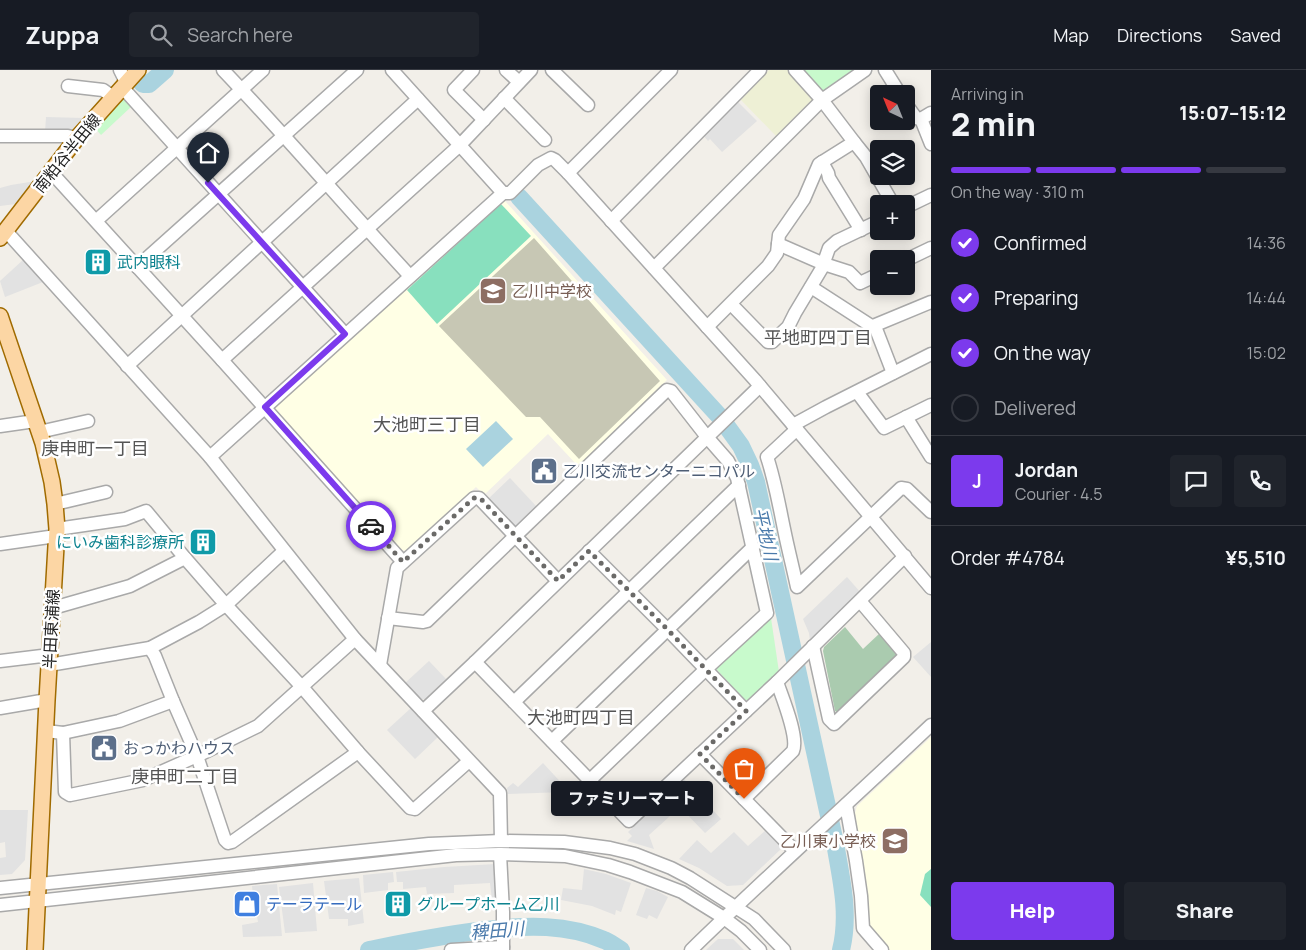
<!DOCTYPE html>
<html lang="en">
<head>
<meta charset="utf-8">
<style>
	:root { --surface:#171b24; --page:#20242c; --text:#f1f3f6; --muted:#9ea1a6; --line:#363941; --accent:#7c3aed }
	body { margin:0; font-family:Manrope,"Noto Sans JP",sans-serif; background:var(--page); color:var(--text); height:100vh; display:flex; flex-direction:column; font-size:19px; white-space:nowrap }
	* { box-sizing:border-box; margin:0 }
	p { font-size:16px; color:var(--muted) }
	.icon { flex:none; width:28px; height:28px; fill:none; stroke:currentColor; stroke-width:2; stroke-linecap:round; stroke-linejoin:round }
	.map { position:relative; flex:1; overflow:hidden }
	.panel { display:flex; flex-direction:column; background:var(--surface); width:375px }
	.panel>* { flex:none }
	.needle { width:32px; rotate:317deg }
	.fabs { position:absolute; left:870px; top:15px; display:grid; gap:10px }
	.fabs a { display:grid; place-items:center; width:45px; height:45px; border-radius:5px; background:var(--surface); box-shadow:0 2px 12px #0003; font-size:25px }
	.pin { position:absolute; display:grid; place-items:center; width:42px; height:42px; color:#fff; margin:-51px -21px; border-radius:50% 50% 50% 0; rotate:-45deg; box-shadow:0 0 5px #0007 }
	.pin .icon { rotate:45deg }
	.courier { position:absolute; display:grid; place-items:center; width:50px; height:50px; margin:-25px; border:4px solid #7c3aed; border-radius:50%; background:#fff; color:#222; box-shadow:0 1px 6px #0007 }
	.bubble { position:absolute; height:35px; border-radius:5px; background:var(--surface); box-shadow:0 2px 12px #0003; font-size:16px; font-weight:800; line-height:35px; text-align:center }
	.summary em { font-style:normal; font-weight:800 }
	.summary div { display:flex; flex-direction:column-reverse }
	.summary { display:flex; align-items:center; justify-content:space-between; height:85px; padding:0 20px }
	h1 { font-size:32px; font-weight:800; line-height:38px }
	.bar { display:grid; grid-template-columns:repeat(4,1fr); gap:8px 5px; align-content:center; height:60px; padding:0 20px }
	.bar i { height:6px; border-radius:4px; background:var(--line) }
	.bar .selected { background:var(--accent) }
	.bar p { grid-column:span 4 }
	.line { display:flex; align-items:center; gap:12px; padding:0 20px; border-top:1px solid var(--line) }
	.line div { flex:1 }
	.round { display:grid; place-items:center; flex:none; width:52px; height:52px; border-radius:5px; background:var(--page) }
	ol { padding:0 20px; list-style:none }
	li { display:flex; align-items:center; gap:15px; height:55px }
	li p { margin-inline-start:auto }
	li .icon { padding:5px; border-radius:50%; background:var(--accent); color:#fff; stroke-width:4 }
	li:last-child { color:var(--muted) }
	li i { width:28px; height:28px; border:2px solid var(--line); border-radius:50% }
	.button { display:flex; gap:10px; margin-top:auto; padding:10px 20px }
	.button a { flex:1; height:58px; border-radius:5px; background:var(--accent); color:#fff; font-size:20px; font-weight:800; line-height:58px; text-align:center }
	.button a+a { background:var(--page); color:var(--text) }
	header { display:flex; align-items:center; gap:30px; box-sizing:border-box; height:70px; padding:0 25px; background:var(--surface); border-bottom:1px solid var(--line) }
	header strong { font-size:24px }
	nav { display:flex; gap:28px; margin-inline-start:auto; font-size:18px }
	.search { width:350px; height:45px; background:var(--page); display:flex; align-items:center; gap:12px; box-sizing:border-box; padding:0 18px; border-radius:5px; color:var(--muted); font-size:19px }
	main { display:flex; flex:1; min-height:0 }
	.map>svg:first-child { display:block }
	.education { fill:#ffffe5 }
	.construction { fill:#c7c7b4 }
	.farmland { fill:#eef0d5 }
	.cemetery { fill:#aacbaf }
	.park { fill:#c8facc }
	.pitch { fill:#88e0be }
	.parking { fill:#e2e2e2 }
	.water { fill:#aad3df }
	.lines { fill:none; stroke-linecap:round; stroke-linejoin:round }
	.river { stroke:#aad3df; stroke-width:18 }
	.minor-casing { stroke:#a9a9a9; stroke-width:15 }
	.major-casing { stroke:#a06b00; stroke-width:18 }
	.minor { stroke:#fff; stroke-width:12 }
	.major { stroke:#fcd6a4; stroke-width:15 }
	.done { stroke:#6b6a68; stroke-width:5; stroke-dasharray:0 9 }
	.route { stroke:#7c3aed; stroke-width:6 }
	.labels { text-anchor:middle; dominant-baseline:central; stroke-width:5; stroke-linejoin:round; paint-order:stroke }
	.street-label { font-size:16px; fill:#222; stroke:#fff }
	.culture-label { font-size:16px; fill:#0d838f; stroke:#fff; text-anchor:start }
	.education-label { font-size:16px; fill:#785e54; stroke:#fff; text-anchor:start }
	.service-label { font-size:16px; fill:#4e5e75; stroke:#fff; text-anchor:start }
	.shop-label { font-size:16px; fill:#366cbe; stroke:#fff; text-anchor:start }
	.neighbourhood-label { font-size:18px; fill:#555; stroke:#fff }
	.water-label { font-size:18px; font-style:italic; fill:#4a7aab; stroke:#fff }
</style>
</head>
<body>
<header>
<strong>Zuppa</strong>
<div class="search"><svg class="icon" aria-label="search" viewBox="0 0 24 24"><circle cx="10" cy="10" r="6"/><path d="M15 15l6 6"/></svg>Search here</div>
<nav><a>Map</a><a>Directions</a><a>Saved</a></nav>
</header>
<main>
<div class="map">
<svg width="931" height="880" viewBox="0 0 931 880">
	<rect width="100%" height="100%" fill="#f2efe9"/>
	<g class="education">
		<polygon points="502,131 505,131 667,310 578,396 548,364 484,425 476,417 407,481 402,480 278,347 274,337"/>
		<polygon points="931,667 931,880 889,880 867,856 862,799 855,743 857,736"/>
	</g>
	<polygon class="construction" points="534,168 660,311 579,389 540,347 526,347 439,256"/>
	<polygon class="farmland" points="769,0 788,0 812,27 813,30 776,66 740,29"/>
	<polygon class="cemetery" points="845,557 863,579 880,563 898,582 898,587 837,642 835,641 823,581 824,577"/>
	<g class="park">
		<polygon points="802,0 855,0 823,21 820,19"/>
		<polygon points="121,29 125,30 132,36 101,65 94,57"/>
		<polygon points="771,548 779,602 749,630 745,630 717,600 717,596"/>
	</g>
	<g class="pitch">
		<polygon points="501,134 531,166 437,254 407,220"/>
		<polygon points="931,799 931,837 920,825 925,804"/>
	</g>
	<g class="parking">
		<polygon points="737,31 757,51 722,82 710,69 708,71 703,65"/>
		<polygon points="46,47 84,48 72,60 68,63 45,62"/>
		<polygon points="36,111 16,134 0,136 0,118 11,115"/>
		<polygon points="23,190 43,212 5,227 0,211"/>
		<polygon points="510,408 537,437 514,458 488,429"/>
		<polygon points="847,507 861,523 810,571 809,563 803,549"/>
		<polygon points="931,572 931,607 913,587"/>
		<polygon points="429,591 446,609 425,629 419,630 404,614"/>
		<polygon points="411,638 438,667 415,689 387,660"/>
		<polygon points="543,693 567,719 565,722 508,724 507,718 513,713 518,717"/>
		<polygon points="684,709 721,749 705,763 680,737 649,765 654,779 627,771 632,766 628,762"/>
		<polygon points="0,740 28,740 25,790 12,804 0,805 0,788 6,787 5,772 0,773"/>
		<polygon points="766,760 781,775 781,779 743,815 727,816 699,798 679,789 697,770 711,783 734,762 748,776"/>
		<polygon points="496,794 499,829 492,830 490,813 454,815 454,823 427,824 426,817 403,819 403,812 397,812 396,802 444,797"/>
		<polygon points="584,799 606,804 631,813 621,842 616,840 615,845 592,836 561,830 563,818 582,820"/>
		<polygon points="393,802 394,812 388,813 388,820 364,823 363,805"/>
		<polygon points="359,808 364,853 348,856 348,849 329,849 324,811"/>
		<polygon points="313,813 317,861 285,863 279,817"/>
		<polygon points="277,814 282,866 243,867 242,855 258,852 257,846 255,846 252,816"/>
		<polygon points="646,818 657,821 668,827 657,849 649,845 647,849 636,845"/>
		<polygon points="718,869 733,869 744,880 706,880"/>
	</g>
	<polygon class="water" points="496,351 513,369 483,397 466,379"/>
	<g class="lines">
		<g class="river">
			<polyline points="130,0 143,14 149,14 165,0"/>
			<path d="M 519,127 L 720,347 L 741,376 L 750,395 L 756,412 L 835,773 C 841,808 850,844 841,880"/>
			<path d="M 369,880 C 409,872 447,864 487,860 C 527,855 567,854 604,870 C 610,872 615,877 621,880"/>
		</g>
		<g class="minor-casing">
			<g id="minor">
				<polyline points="120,0 126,12"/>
				<path d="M 223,0 C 287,67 347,138 410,206"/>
				<polyline points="392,0 503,123"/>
				<polyline points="473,0 454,20 484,50"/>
				<polyline points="506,0 519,12"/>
				<polyline points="552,0 588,35"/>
				<polyline points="885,0 900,24"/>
				<polyline points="68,16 103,20 113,27"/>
				<polyline points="122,17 345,264"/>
				<polyline points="504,28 545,70"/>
				<polyline points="906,34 916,48 921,49 931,43"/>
				<polyline points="921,49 931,74"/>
				<polyline points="0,66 68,66 77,68"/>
				<polyline points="854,72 866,87 893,134"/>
				<polyline points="822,92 828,103 829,108 861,160"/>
				<polyline points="51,102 222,290 403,492"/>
				<polyline points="568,103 671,0"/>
				<polyline points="906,137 931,125"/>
				<polyline points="97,150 263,0"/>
				<polyline points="611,151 760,0"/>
				<polyline points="6,161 210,387 355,569 500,723 501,771"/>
				<polyline points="778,174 824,194 849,202 860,213 879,204"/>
				<polyline points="906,190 931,178"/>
				<polyline points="137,197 357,0"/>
				<polyline points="654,198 822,30 865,0"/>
				<polyline points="811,217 876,259 893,303"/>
				<polyline points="731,234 768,272 772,272 788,257 795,243 822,198 829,178 837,171 879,151"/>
				<polyline points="873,256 931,232"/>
				<polyline points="707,257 768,196 777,183 779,165 804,129 819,94 854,72 822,30 795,0"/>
				<polyline points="222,290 460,75 531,0"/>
				<polyline points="127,296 418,29"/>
				<polyline points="857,322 884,358 931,335"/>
				<polyline points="906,347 931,387"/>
				<polyline points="793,355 826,337 931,284"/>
				<polyline points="0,356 35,351"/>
				<path d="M 797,359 L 767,387 C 775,411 779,435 784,459 C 788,479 793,498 797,517 L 901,418 L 907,419 L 931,442"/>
				<polyline points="39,362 88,351"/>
				<polyline points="210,387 503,123 510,123 538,95 551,88 555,90 568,103 755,310 931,518"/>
				<polyline points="55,434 106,422"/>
				<polyline points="57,459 125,449 146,441 185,488 226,535 302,617 358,682 410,738 415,739 469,691"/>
				<polyline points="0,474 56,466"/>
				<polyline points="589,481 667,559 746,641"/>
				<polyline points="53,538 130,516 185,488"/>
				<polyline points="388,548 423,552 427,551 667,320 671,321 707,367 728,391 737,408 767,543 706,599 589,711"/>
				<polyline points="813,576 829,649 834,654 904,587 904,583 860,531"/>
				<polyline points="150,578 155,586 173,631 197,686 225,770 228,773 232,772 358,682"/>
				<polyline points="0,591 50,585"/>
				<polyline points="475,592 629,751 777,612 905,486"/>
				<polyline points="49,595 150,578 199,552 226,535 284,481"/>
				<polyline points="380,595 397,498 474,428 479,428 558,511"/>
				<polyline points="514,632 739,415"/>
				<polyline points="0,638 47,630"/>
				<polyline points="423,641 475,592 760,316"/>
				<polyline points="46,661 63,663 119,651 173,631"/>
				<polyline points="63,663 65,722 70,725 143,710 197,686 258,656 355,569"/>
				<polyline points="552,671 753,477"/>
				<polyline points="700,684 795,781"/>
				<path d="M 744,729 L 793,681 C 799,667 782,627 777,612"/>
				<polyline points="846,735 856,791 861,826 863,858 882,880"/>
				<polyline points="500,784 503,842 503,880"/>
				<polyline points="0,818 429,774 501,771 564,772 610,778 635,784 671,798 690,808 754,849 784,880"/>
				<polyline points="0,835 456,785 500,784 565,786 608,795 630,802 682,822 724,848 741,861 760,880"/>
				<polyline points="451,880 503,877"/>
				<path d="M 691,880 C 770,803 852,730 931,655"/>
			</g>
		</g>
		<g class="major-casing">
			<g id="major">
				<polyline points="0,168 77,68 138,0"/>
				<polyline points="0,246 43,373 52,412 55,434 57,459 47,630 35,880"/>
			</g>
		</g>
		<use href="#minor" class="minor"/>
		<use href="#major" class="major"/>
	</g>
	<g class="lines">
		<polyline class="done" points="371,456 403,492 474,428 480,428 558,511 589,481 667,559 746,641 700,684 744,729"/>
		<polyline class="route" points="208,113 345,264 265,337 371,456"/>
	</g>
	<defs>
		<g id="building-square" transform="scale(1.4375)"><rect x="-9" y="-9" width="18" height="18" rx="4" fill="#0f9aa8" stroke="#fff"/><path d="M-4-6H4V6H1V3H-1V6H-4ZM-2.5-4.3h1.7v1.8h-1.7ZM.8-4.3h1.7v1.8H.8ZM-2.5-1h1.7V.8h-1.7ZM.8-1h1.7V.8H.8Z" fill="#fff"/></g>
		<g id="school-square" transform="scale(1.4375)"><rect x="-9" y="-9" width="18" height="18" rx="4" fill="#8d6e63" stroke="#fff"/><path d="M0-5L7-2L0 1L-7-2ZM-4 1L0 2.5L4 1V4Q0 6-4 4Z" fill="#fff"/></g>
		<g id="civic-square" transform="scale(1.4375)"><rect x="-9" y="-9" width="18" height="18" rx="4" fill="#5c6f8a" stroke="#fff"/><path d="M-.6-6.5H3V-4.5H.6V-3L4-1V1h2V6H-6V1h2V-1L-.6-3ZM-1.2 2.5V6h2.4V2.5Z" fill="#fff"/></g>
		<g id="shop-square" transform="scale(1.4375)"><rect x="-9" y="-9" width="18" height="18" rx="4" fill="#3f7fe0" stroke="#fff"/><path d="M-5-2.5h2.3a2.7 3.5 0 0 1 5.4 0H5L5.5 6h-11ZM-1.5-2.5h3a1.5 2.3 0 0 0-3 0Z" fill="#fff"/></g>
	</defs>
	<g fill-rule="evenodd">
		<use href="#building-square" x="98" y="192"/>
		<use href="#school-square" x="493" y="221"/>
		<use href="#civic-square" x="544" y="401"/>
		<use href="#building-square" x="203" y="472"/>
		<use href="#civic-square" x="104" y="678"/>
		<use href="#school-square" x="895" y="771"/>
		<use href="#shop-square" x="247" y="834"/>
		<use href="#building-square" x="398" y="834"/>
	</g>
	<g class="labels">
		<g class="street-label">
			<text transform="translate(67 83) rotate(-51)">南粕谷半田線</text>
			<text transform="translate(51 559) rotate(-87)">半田東浦線</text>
		</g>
		<g class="culture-label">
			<text x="117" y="192">武内眼科</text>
			<text x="184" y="472" text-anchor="end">にいみ歯科診療所</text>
			<text x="417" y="834">グループホーム乙川</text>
		</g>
		<g class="education-label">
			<text x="512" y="221">乙川中学校</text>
			<text x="876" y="771" text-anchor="end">乙川東小学校</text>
		</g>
		<g class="service-label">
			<text x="563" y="401">乙川交流センターニコパル</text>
			<text x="123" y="678">おっかわハウス</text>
		</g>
		<g class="shop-label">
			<text x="266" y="834">テーラテール</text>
		</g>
		<g class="neighbourhood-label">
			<text x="818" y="267">平地町四丁目</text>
			<text x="427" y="354">大池町三丁目</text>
			<text x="95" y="378">庚申町一丁目</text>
			<text x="581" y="647">大池町四丁目</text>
			<text x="185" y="706">庚申町二丁目</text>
		</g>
		<g class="water-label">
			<text transform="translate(766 464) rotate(77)">平地川</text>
			<text transform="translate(497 860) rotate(-5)">稗田川</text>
		</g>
	</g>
</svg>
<div class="fabs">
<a><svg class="needle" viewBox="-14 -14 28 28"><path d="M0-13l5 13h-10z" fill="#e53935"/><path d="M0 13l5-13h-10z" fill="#9ea1a6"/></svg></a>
<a><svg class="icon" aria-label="layers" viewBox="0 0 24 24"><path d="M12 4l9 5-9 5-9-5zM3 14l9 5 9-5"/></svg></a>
<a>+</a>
<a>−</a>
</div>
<div class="pin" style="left:744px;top:729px;background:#ea580c"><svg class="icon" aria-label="bag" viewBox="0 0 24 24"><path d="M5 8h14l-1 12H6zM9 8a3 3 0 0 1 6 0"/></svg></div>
<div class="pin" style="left:208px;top:113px;background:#1f2937"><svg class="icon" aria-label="home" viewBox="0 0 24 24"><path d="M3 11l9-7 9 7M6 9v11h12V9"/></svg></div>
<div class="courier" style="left:371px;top:456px"><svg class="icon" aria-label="car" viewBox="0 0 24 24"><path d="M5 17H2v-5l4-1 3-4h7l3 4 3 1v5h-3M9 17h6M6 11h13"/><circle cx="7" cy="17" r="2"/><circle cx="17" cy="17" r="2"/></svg></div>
<div class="bubble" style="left:551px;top:711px;width:162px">ファミリーマート</div>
</div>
<section class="panel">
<div class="summary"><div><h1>2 min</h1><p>Arriving in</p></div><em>15:07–15:12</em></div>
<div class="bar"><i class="selected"></i><i class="selected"></i><i class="selected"></i><i></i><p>On the way · 310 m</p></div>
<ol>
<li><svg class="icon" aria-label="check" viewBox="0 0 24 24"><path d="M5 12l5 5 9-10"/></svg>Confirmed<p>14:36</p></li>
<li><svg class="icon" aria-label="check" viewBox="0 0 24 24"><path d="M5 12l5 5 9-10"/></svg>Preparing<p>14:44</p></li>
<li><svg class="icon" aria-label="check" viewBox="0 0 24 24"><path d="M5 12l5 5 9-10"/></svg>On the way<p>15:02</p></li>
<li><i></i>Delivered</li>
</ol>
<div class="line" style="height:90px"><b class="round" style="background:var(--accent);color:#fff">J</b><div><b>Jordan</b><p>Courier · 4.5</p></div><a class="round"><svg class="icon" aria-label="chat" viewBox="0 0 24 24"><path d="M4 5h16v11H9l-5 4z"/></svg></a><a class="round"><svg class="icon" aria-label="phone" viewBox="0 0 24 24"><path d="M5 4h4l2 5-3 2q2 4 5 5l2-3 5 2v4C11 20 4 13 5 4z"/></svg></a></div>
<div class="line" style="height:65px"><div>Order #4784</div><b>¥5,510</b></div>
<div class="button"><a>Help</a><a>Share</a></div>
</section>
</main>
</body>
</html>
